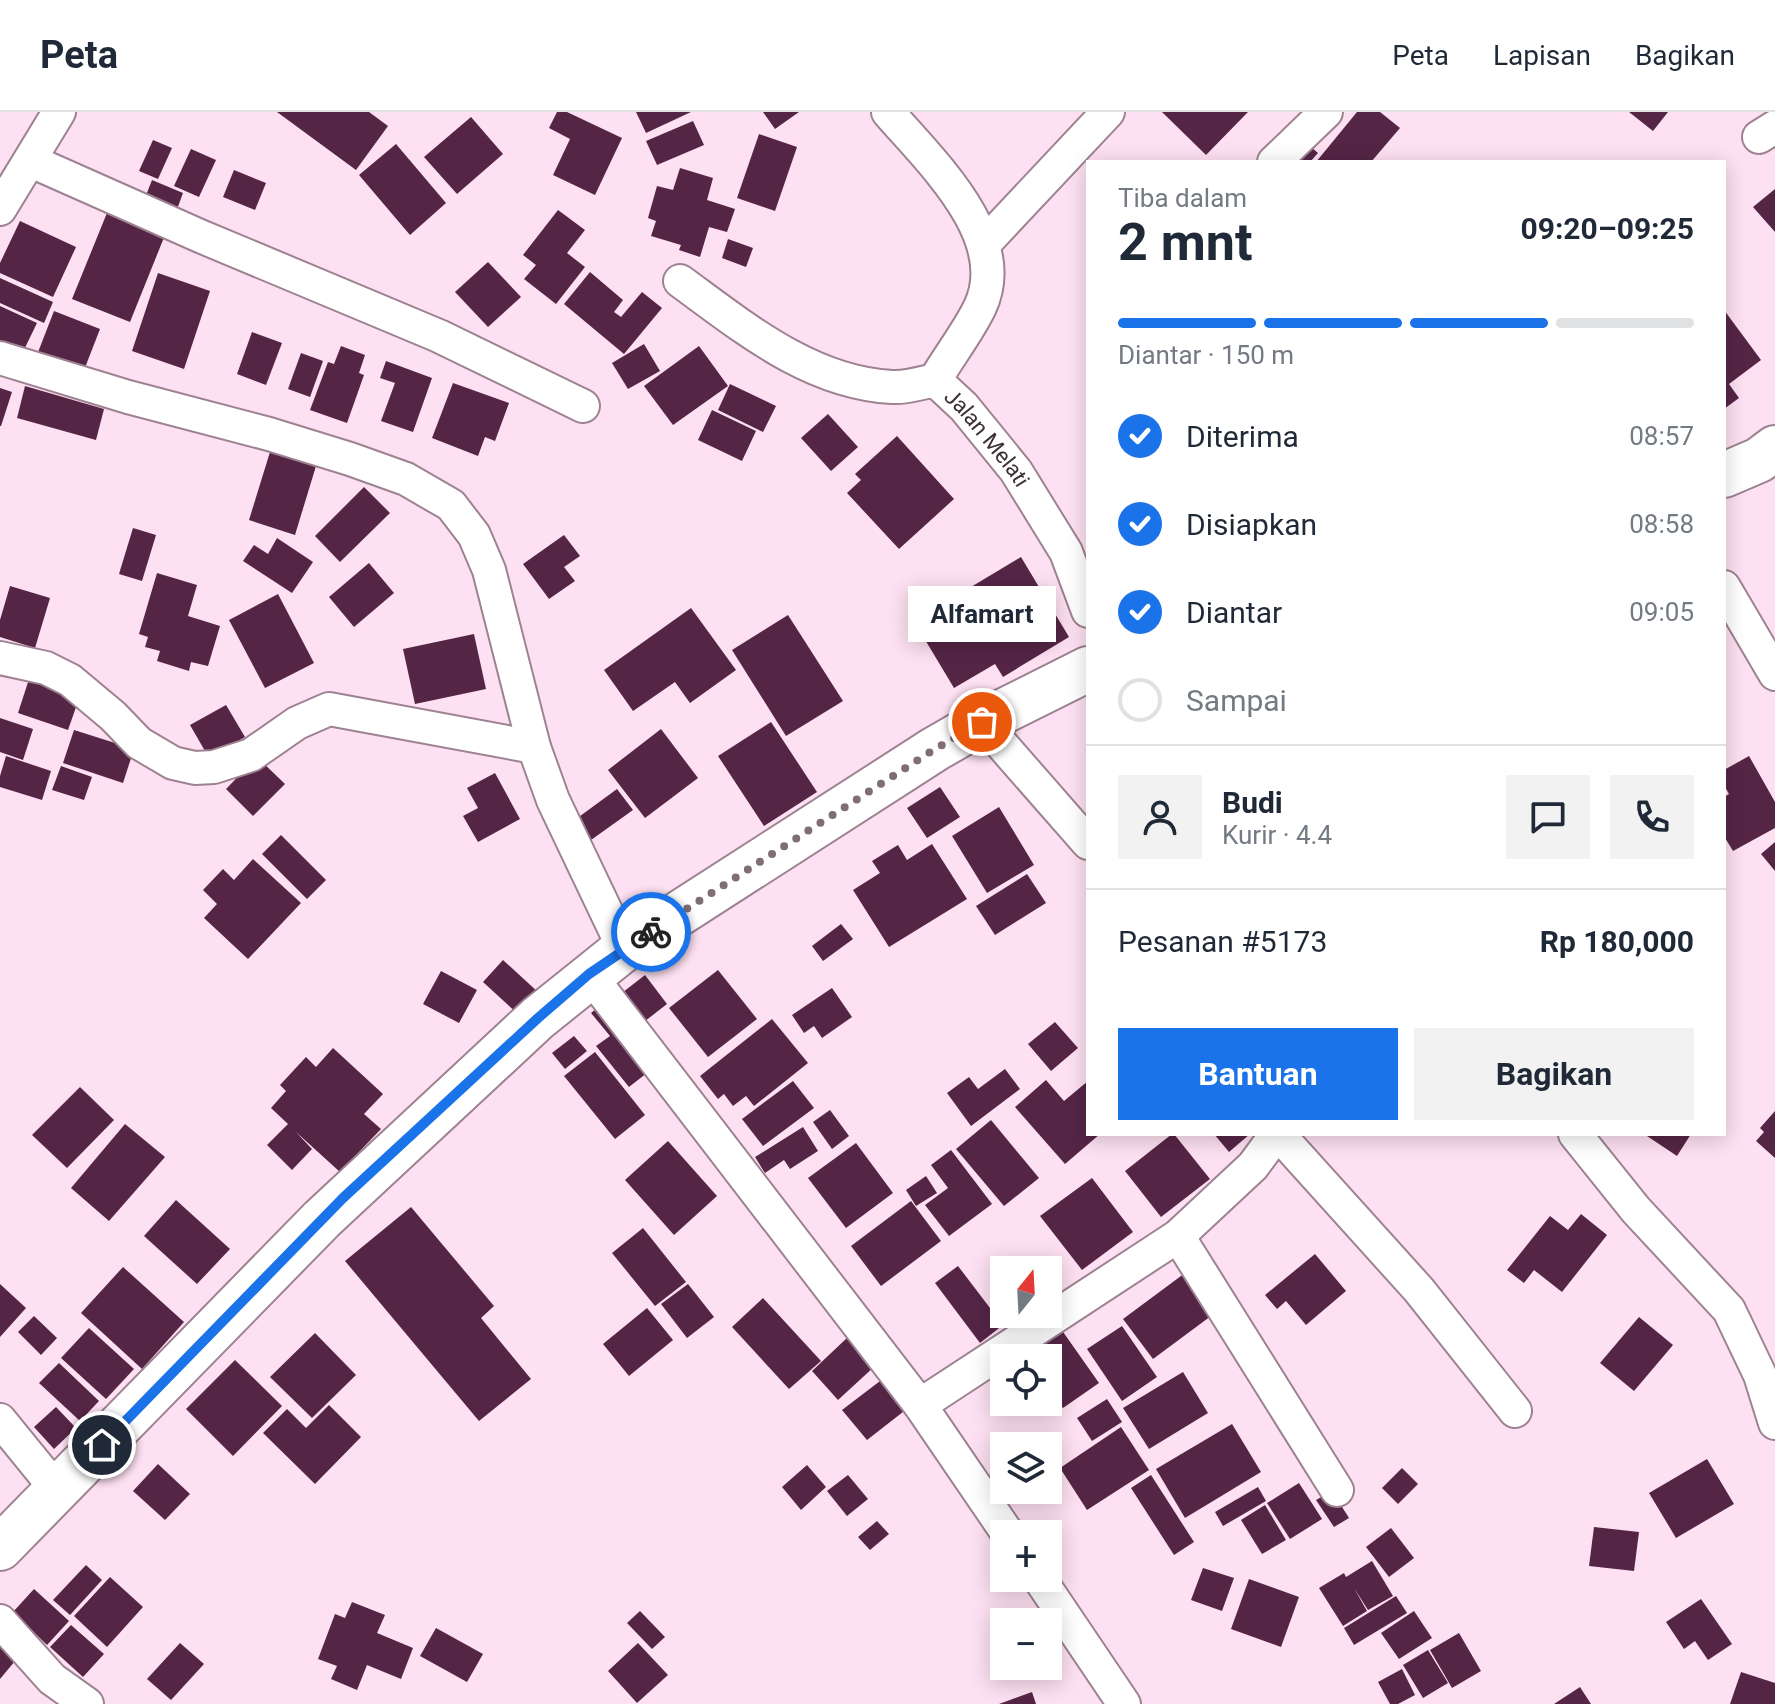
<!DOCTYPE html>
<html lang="id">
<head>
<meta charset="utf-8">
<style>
	:root { --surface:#fff; --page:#f2f2f3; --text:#1f2937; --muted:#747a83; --line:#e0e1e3; --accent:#1a73e8 }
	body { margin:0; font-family:Roboto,sans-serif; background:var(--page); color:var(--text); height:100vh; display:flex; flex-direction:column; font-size:30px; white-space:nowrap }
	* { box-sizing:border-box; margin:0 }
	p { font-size:26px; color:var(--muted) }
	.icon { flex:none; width:44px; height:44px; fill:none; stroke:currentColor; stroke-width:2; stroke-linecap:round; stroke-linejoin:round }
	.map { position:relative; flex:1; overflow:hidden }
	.drawer { position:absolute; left:1086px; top:48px; width:640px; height:976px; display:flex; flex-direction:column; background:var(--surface); border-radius:0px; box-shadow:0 4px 20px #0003 }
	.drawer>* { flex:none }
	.needle { width:52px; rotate:18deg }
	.buttons { position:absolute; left:990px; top:1144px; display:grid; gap:16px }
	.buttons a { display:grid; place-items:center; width:72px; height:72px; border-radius:0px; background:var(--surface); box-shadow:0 4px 20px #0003; font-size:40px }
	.pin { position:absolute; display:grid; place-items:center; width:68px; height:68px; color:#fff; margin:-34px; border:4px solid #fff; border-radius:50%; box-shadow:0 2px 8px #0007 }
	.courier { position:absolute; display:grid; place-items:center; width:80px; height:80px; margin:-40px; border:6px solid #1a73e8; border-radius:50%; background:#fff; color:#222; box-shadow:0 2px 10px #0007 }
	.bubble { position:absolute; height:56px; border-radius:0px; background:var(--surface); box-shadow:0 4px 20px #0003; font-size:26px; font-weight:700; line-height:56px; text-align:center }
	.head em { font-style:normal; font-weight:700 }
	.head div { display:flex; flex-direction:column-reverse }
	.head { display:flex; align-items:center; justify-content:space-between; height:136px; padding:0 32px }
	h1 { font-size:52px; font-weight:700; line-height:60px }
	.bar { display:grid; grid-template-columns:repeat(4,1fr); gap:12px 8px; align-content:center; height:96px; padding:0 32px }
	.bar i { height:10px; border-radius:6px; background:var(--line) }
	.bar .active { background:var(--accent) }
	.bar p { grid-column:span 4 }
	.line { display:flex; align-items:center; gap:20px; padding:0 32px; border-top:2px solid var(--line) }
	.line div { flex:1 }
	.round { display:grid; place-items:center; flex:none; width:84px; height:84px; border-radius:0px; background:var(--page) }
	ol { padding:0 32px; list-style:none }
	li { display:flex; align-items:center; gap:24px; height:88px }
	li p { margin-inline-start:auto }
	li .icon { padding:8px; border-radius:50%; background:var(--accent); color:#fff; stroke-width:4 }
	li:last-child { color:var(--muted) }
	li i { width:44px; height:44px; border:4px solid var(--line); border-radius:50% }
	.button { display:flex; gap:16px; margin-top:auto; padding:16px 32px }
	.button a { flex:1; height:92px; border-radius:0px; background:var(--accent); color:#fff; font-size:32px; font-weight:700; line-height:92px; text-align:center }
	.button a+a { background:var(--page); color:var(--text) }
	header { display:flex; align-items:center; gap:48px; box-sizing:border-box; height:112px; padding:0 40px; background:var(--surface); border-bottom:2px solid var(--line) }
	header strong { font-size:38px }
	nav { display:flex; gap:44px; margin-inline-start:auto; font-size:28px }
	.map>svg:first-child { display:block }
	.building { fill:#552546 }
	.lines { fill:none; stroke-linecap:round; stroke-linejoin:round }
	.minor-casing { stroke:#9d8292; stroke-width:36 }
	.secondary-casing { stroke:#9d8292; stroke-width:48 }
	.minor { stroke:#fff; stroke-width:32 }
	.secondary { stroke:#fff; stroke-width:44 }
	.done { stroke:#7f6e78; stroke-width:8; stroke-dasharray:0 14.4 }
	.route { stroke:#1a73e8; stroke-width:10 }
	.labels { text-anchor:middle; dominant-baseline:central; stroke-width:8; stroke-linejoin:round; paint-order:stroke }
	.street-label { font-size:22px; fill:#3b3037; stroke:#fde0f1 }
</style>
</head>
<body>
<header>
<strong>Peta</strong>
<nav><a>Peta</a><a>Lapisan</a><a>Bagikan</a></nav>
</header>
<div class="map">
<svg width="1775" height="1592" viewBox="0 0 1775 1592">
	<rect width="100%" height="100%" fill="#fde0f1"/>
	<g class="building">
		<polygon points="277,0 369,0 388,14 356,58"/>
		<polygon points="557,0 567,0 622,26 595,83 553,63 570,27 549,16"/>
		<polygon points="636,0 691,0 646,21"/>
		<polygon points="763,0 799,0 775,17"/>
		<polygon points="1162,0 1248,0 1206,43"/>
		<polygon points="1357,0 1380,0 1400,16 1371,50 1316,50"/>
		<polygon points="1629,0 1668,0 1653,19"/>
		<polygon points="471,5 503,42 457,82 424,45"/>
		<polygon points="693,9 704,33 657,53 646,29"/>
		<polygon points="759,22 797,35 775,99 737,86"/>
		<polygon points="153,28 172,36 158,67 139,59"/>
		<polygon points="1304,29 1318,41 1310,50 1285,50"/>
		<polygon points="396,32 446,91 410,123 359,63"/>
		<polygon points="191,37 216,48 199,85 174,74"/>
		<polygon points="680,56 713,66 707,88 735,97 727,120 709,115 700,145 679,138 681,133 651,124 656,109 648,106 657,74 673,78"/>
		<polygon points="234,58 266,71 255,98 223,85"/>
		<polygon points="152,68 183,81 176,100 145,86"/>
		<polygon points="1775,77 1775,120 1753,95"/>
		<polygon points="109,96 167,118 130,210 72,187"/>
		<polygon points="558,98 585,118 567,141 585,155 556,192 524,167 536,153 523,143"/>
		<polygon points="20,109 76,135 53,185 0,161 0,151"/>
		<polygon points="728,127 753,136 746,155 722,146"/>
		<polygon points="488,150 521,185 488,215 455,180"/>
		<polygon points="590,160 623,188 614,200 621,205 642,180 662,196 624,242 564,192"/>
		<polygon points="158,161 210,179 184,257 132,239"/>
		<polygon points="0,166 53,190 44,211 0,191"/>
		<polygon points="0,194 37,211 20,246 0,236"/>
		<polygon points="1724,198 1761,248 1729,272 1739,286 1724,297"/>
		<polygon points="54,199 100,217 81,266 35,248"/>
		<polygon points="252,220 282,231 266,273 237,262"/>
		<polygon points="644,232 660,259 628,277 612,251"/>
		<polygon points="341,234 365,243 359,261 364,263 347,311 310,298 328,250 334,252"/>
		<polygon points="699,234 728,274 673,313 644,274"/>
		<polygon points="301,241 323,249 310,285 288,277"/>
		<polygon points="386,249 432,266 413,320 381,309 395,271 380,266"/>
		<polygon points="453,271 509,291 495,329 485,325 478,344 432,326"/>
		<polygon points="730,272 776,294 763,320 718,298"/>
		<polygon points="25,274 104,297 96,328 17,306"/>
		<polygon points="0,276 12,280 1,314 0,314"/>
		<polygon points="712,298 756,319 742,349 698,328"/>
		<polygon points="828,302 858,335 831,359 801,326"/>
		<polygon points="897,324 954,387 899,437 847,381 861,368 855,362"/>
		<polygon points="270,340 316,354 295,423 249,408"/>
		<polygon points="364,375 390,401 340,450 315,424"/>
		<polygon points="133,416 156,423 142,469 119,462"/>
		<polygon points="564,423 580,444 564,455 575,469 549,487 523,452"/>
		<polygon points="277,426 313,450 292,481 243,449 254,433 268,442"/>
		<polygon points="1021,445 1069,525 1003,565 995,552 954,576 921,521 963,496 956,484"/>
		<polygon points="369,451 394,481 354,515 329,485"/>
		<polygon points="157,461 197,473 188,504 220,514 208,554 191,550 189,559 157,549 160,539 145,535 148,525 139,522"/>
		<polygon points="10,474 50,486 35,536 0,525 0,508"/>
		<polygon points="278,482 314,551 265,576 229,508"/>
		<polygon points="691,496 736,558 690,591 675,570 633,599 604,558"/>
		<polygon points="788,503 843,589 786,624 732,538"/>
		<polygon points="474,522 486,577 415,592 403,537"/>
		<polygon points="30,564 81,581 68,618 18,601"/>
		<polygon points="226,593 245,625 209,646 190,613"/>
		<polygon points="0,606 33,617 23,648 0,640"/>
		<polygon points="771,610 817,680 764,714 718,644"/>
		<polygon points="661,617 698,666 645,706 608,658"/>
		<polygon points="74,618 134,637 123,671 63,651"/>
		<polygon points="6,644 51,659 42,688 0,675 0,664"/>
		<polygon points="1749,644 1775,690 1775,716 1733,739 1724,724 1724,685 1729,682 1724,673 1724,658"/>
		<polygon points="257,645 285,672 253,704 226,677"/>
		<polygon points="61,654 92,665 84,688 52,678"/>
		<polygon points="495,661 520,707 478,730 463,704 478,696 467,676"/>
		<polygon points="940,675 960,705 927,726 907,696"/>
		<polygon points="617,677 633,698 591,728 576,707"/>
		<polygon points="999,695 1034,753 987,781 952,724"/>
		<polygon points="281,723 326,768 307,787 262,742"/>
		<polygon points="1775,730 1775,759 1761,742"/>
		<polygon points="932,732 967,787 889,835 853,778 880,761 872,749 898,733 907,748"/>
		<polygon points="253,747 301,791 248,847 204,806 217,792 203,778 223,757 234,768"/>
		<polygon points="1027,762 1046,791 995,823 976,794"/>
		<polygon points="841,812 853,827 823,849 812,834"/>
		<polygon points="503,848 539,881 519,903 483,870"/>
		<polygon points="718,858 757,907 708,945 669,896"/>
		<polygon points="441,859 477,878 459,911 423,892"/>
		<polygon points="645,863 667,892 640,913 618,884"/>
		<polygon points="832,876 852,905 822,926 814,914 804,921 792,903"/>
		<polygon points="601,893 652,957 629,975 596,934 610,924 591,901"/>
		<polygon points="772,907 808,951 754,994 746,984 733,994 724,982 718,987 700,964"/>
		<polygon points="1055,910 1078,936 1051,959 1028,932"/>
		<polygon points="574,924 587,939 565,957 552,941"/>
		<polygon points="333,936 383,982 364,1002 381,1017 340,1060 296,1020 312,1037 292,1058 267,1033 288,1012 271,996 286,979 280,973 306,945 316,955"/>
		<polygon points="595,940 645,1003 615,1027 564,964"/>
		<polygon points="1005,957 1020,977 971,1014 947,981 969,965 978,977"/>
		<polygon points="1046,968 1064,989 1088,969 1088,1022 1100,1022 1065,1052 1015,995"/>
		<polygon points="793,969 814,996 763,1034 742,1007"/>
		<polygon points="80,975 114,1008 67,1056 32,1023"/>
		<polygon points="830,998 849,1024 832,1037 813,1010"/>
		<polygon points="1775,999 1775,1046 1756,1029 1764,1020 1760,1016"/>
		<polygon points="991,1008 1039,1066 1004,1094 956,1037"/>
		<polygon points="125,1012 165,1045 109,1109 71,1076"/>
		<polygon points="803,1015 818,1039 790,1057 784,1048 765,1061 755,1045"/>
		<polygon points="1172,1022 1174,1022 1210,1067 1161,1105 1125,1059"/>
		<polygon points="1214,1022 1250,1022 1229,1040"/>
		<polygon points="1644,1022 1691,1022 1677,1044"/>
		<polygon points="668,1029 717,1084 674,1123 625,1068"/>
		<polygon points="856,1031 893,1081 846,1116 808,1066"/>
		<polygon points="951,1038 992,1092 949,1124 925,1093 948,1076 931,1053"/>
		<polygon points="926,1064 937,1081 916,1094 906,1078"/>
		<polygon points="1092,1066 1133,1120 1082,1158 1040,1104"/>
		<polygon points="176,1088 230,1137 197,1172 144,1124"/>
		<polygon points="911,1089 941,1129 881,1174 851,1134"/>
		<polygon points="411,1095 494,1194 481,1206 531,1267 479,1309 345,1149"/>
		<polygon points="1581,1102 1607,1123 1562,1180 1534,1158 1524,1171 1507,1158 1550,1104 1568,1118"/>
		<polygon points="643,1116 686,1170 655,1194 612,1141"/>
		<polygon points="1315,1142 1346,1179 1306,1213 1286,1189 1277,1197 1265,1183"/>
		<polygon points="958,1154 1003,1213 980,1231 935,1171"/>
		<polygon points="123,1155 184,1210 142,1257 81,1201"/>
		<polygon points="1185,1161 1215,1201 1153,1247 1123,1207"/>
		<polygon points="1004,1171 1004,1197 991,1181"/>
		<polygon points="0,1172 26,1196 0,1225"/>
		<polygon points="688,1172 714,1205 687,1226 661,1192"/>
		<polygon points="763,1186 821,1249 789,1277 732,1215"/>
		<polygon points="647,1196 673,1228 629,1264 603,1232"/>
		<polygon points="34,1204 57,1226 41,1243 18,1220"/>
		<polygon points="1639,1205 1673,1233 1634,1279 1600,1251"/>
		<polygon points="1122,1214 1157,1265 1122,1289 1087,1237"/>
		<polygon points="89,1216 134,1257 106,1287 61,1246"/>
		<polygon points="1061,1217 1099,1271 1063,1296 1052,1281 1048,1284 1048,1246 1020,1246"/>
		<polygon points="315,1221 356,1263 312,1306 270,1265"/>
		<polygon points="848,1225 875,1254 838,1288 812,1259"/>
		<polygon points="235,1248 282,1294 233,1344 186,1297"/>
		<polygon points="59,1251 99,1289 80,1309 39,1271"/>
		<polygon points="1183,1260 1208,1301 1149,1337 1123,1296"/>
		<polygon points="884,1266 908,1296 867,1328 842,1298"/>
		<polygon points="1107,1287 1122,1310 1092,1329 1077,1306"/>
		<polygon points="329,1293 361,1325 315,1372 263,1321 287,1297 306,1316"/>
		<polygon points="56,1295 76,1316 54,1337 34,1315"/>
		<polygon points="1232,1312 1261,1360 1185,1406 1156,1357"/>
		<polygon points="1121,1315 1149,1358 1087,1398 1060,1356"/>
		<polygon points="1707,1347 1734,1392 1676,1426 1649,1381"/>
		<polygon points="158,1352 190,1382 165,1408 133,1379"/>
		<polygon points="807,1353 826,1375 801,1398 782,1375"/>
		<polygon points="1402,1356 1418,1372 1398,1392 1382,1376"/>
		<polygon points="848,1363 868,1387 847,1404 827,1379"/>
		<polygon points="1151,1363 1194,1430 1174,1443 1131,1376"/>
		<polygon points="1299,1371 1322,1407 1290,1427 1267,1391"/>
		<polygon points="1258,1375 1266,1389 1223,1414 1215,1400"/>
		<polygon points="1332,1379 1349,1406 1334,1415 1316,1388"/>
		<polygon points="1265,1393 1286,1428 1262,1442 1241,1408"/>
		<polygon points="877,1409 889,1422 870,1438 858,1425"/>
		<polygon points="1594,1415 1639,1420 1634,1459 1589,1454"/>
		<polygon points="1391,1416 1414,1446 1389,1465 1366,1435"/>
		<polygon points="1372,1449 1393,1484 1368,1498 1354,1476 1367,1499 1343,1514 1319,1476 1344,1461 1346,1465"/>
		<polygon points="86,1453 102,1468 70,1503 53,1488"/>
		<polygon points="1203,1456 1234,1466 1222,1499 1191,1488"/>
		<polygon points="110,1465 143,1495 107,1535 74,1504"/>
		<polygon points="1249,1467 1299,1485 1281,1535 1231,1517"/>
		<polygon points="34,1477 69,1509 47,1533 13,1500"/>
		<polygon points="1396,1484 1407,1501 1354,1533 1344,1516"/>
		<polygon points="1701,1487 1732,1532 1708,1548 1695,1529 1684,1537 1666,1510"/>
		<polygon points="352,1490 385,1503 377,1521 413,1536 401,1567 367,1553 357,1578 331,1567 337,1554 318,1547 335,1502 345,1506"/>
		<polygon points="640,1499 665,1525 652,1537 627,1511"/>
		<polygon points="1414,1499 1432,1526 1399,1547 1381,1521"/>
		<polygon points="71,1513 104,1542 83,1565 50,1535"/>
		<polygon points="436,1516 483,1542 467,1570 420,1544"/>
		<polygon points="1459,1521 1481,1559 1452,1576 1430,1538"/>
		<polygon points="0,1526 20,1543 0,1567"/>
		<polygon points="180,1531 204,1552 171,1588 147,1567"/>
		<polygon points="638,1531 668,1563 637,1591 608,1559"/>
		<polygon points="1428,1538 1448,1571 1423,1586 1403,1553"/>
		<polygon points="1402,1557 1415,1583 1398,1592 1390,1592 1378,1570"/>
		<polygon points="1741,1560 1775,1571 1775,1592 1730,1592"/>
		<polygon points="1580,1575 1591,1592 1554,1592"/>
		<polygon points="1032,1580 1036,1592 999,1592"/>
	</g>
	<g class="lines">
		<g class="minor-casing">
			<g id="minor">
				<path id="s1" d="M 888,0 C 930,49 1013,125 980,195 C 968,220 949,244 935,268 L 964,295 L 1016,359 L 1066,440 L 1088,499"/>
				<polyline points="1759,25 1775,15"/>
				<polyline points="31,49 200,124 439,224 583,294"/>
				<polyline points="1274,50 1326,0"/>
				<polyline points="0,97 59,0"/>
				<polyline points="985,131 1108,0"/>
				<path d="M 680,169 C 743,215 810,271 892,275 C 906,276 921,271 935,268"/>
				<polyline points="0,246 128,285 269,322 350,347 406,367 451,393 474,423 489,458 534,635 553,688 624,837"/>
				<polyline points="1724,475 1775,562"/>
				<polyline points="0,546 46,556 70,568 113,604 139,631 173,651 195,656 214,655 251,643 297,611 329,597 534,635"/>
				<polyline points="982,610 1088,731"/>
				<polyline points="589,862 920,1293 1008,1422"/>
				<polyline points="1575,1022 1636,1098 1729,1198 1760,1263 1775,1311"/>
				<polyline points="1280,1024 1419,1178 1515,1299"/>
				<polyline points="1178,1124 1337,1378"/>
				<polyline points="920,1293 1178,1124 1253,1054 1267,1035 1280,1024 1279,1022"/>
				<polyline points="0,1308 57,1378"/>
				<polyline points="1039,1466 1124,1592"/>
				<polyline points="0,1509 52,1567 87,1592"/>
			</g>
		</g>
		<g class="secondary-casing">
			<g id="secondary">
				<polyline points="1724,363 1759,348 1775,336"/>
				<polyline points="0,1436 322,1107 538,906 624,837 935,637 982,610 1088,557"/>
			</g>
		</g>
		<use href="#minor" class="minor"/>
		<use href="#secondary" class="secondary"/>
	</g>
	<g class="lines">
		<polyline class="done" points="651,820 935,637 982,610"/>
		<polyline class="route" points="102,1333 343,1086 538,906 589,862 651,820"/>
	</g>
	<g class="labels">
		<g class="street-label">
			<text stroke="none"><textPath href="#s1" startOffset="392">Jalan Melati</textPath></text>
		</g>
	</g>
</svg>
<div class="buttons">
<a><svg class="needle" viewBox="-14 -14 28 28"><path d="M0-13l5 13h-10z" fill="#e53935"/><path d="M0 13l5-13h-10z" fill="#747a83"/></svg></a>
<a><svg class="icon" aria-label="locate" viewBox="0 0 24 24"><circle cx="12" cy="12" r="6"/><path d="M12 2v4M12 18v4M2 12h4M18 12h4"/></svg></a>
<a><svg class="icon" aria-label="layers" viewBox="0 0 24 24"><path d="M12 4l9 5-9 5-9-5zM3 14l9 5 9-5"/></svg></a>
<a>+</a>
<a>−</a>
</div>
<div class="pin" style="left:982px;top:610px;background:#ea580c"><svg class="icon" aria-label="bag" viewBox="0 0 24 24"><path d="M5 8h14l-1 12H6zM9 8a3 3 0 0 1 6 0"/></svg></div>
<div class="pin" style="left:102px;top:1333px;background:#1f2937"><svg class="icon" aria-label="home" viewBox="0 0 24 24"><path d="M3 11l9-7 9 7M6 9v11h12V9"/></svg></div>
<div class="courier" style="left:651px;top:820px"><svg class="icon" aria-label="bike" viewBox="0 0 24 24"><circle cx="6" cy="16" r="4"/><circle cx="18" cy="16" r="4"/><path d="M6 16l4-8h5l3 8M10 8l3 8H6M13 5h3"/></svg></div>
<div class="bubble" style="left:908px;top:474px;width:148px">Alfamart</div>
<section class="drawer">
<div class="head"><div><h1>2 mnt</h1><p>Tiba dalam</p></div><em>09:20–09:25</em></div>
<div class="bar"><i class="active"></i><i class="active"></i><i class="active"></i><i></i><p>Diantar · 150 m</p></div>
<ol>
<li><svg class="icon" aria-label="check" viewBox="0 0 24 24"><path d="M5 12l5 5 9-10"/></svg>Diterima<p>08:57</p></li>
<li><svg class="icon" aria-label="check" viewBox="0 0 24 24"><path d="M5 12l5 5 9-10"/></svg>Disiapkan<p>08:58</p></li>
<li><svg class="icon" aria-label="check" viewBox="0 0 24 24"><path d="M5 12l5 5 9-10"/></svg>Diantar<p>09:05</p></li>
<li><i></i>Sampai</li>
</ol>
<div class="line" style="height:144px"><a class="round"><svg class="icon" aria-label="person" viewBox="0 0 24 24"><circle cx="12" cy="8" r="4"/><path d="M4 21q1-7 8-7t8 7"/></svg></a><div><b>Budi</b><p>Kurir · 4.4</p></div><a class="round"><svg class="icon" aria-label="chat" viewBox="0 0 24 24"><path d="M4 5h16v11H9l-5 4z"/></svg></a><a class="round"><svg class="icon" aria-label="phone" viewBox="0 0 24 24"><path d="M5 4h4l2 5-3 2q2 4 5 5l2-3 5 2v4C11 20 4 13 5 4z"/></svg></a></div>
<div class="line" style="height:104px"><div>Pesanan #5173</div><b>Rp 180,000</b></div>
<div class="button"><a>Bantuan</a><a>Bagikan</a></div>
</section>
</div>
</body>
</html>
